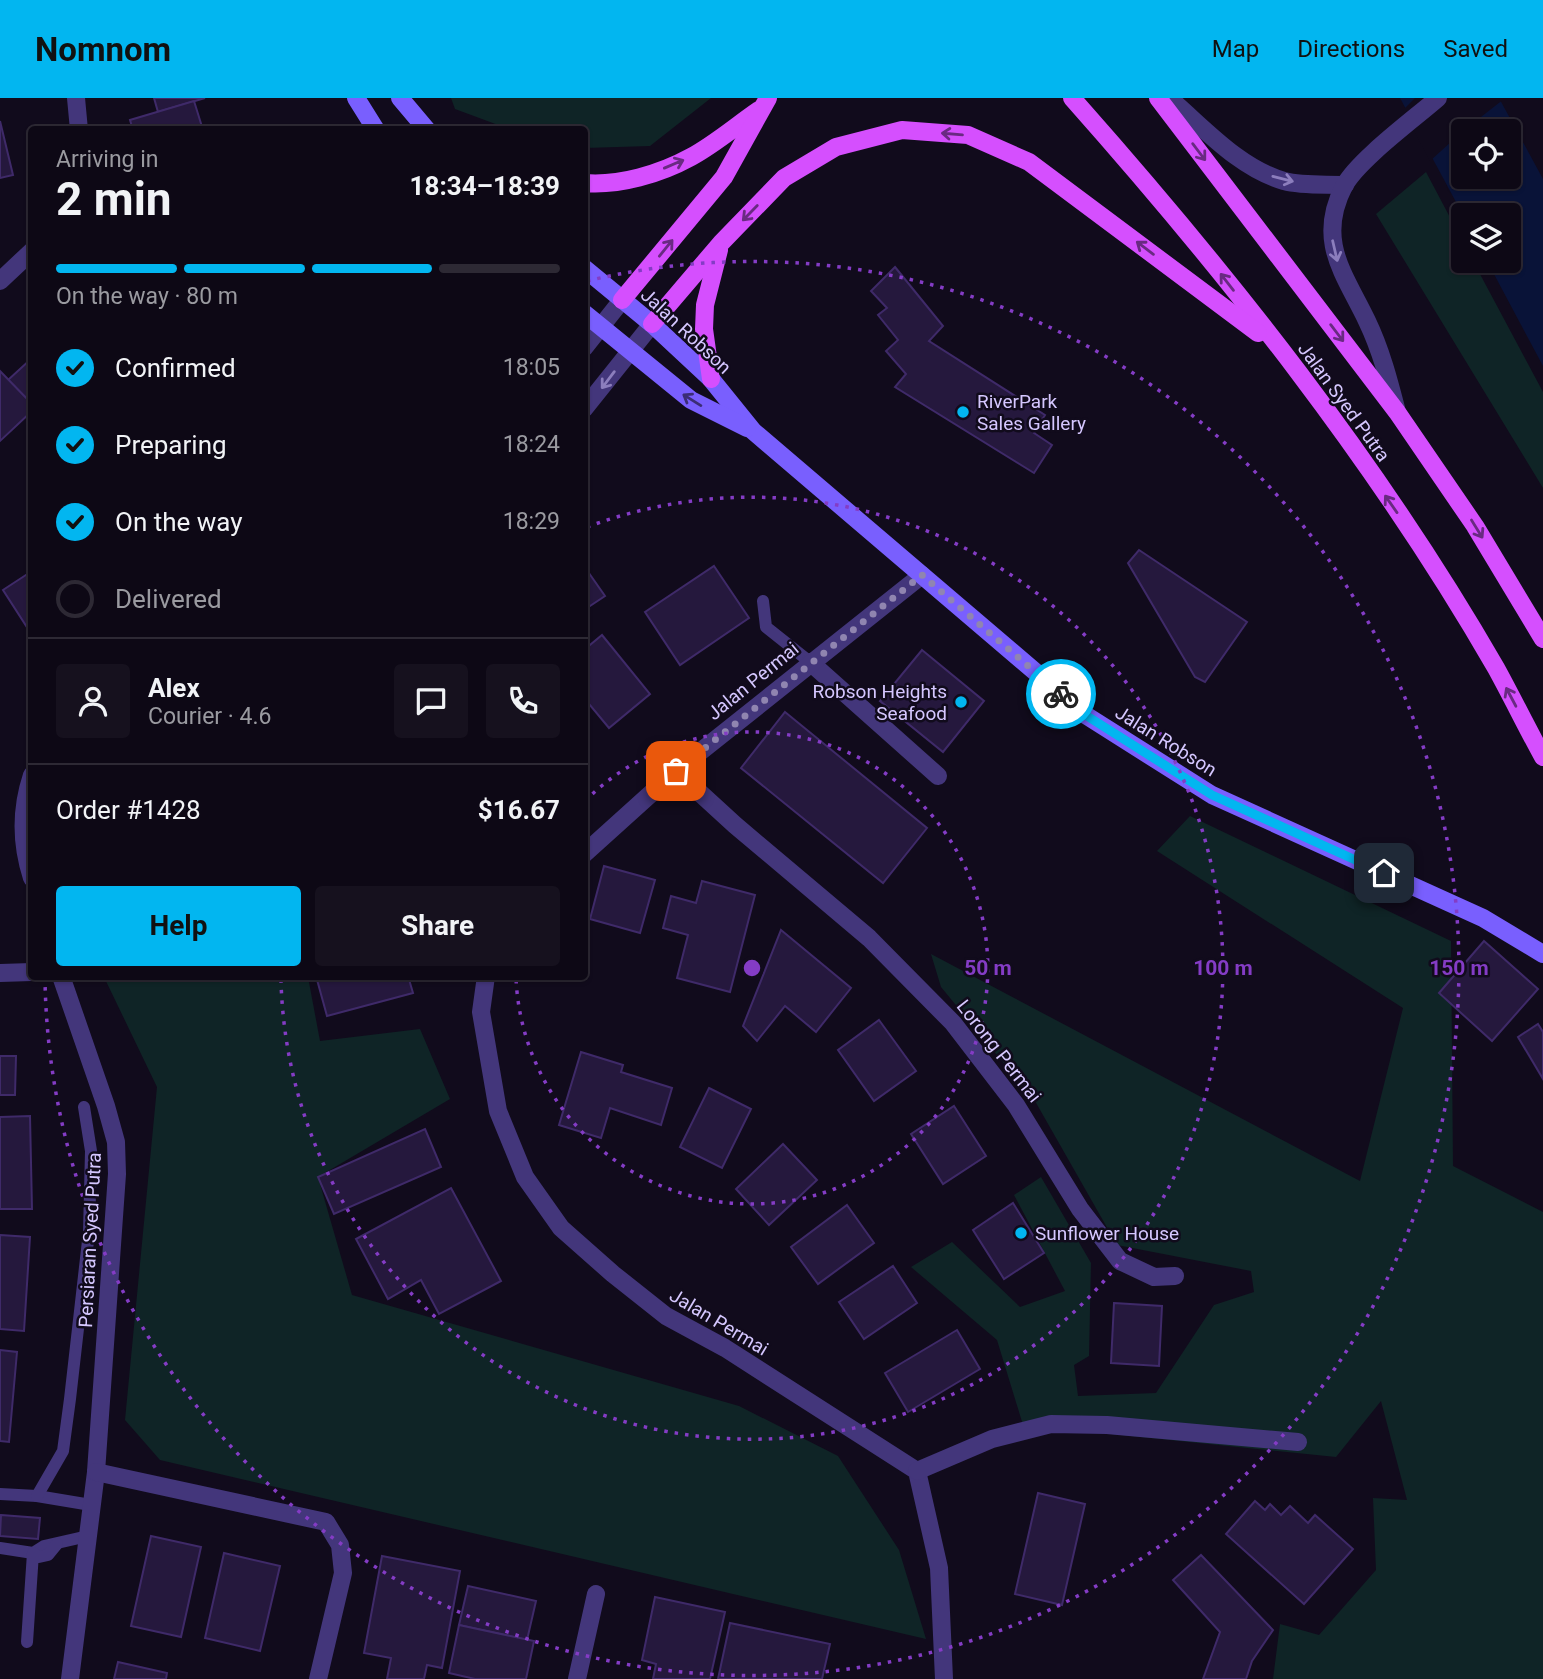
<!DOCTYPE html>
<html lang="en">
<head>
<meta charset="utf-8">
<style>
	:root { --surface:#0d0815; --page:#16111e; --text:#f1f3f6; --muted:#9a9aa0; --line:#2d2934; --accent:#02b6f0 }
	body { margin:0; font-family:Roboto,sans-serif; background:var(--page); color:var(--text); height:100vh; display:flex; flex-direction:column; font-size:26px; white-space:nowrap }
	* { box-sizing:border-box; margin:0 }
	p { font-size:23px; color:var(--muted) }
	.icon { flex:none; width:38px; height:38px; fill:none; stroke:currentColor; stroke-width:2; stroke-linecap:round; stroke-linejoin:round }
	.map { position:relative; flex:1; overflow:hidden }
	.sheet { position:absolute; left:28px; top:28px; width:560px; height:854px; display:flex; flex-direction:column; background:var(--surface); border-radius:7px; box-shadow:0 2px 5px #0004,0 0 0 2px var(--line) }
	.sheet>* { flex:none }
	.controls { position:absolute; left:1451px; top:21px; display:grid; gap:14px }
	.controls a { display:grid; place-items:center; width:70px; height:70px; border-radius:7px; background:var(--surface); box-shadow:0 2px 5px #0004,0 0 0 2px var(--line); font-size:35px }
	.pin { position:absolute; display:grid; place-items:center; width:60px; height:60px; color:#fff; margin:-30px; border-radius:14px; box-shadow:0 4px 10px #0006 }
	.courier { position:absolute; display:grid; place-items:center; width:70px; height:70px; margin:-35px; border:5px solid #02b6f0; border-radius:50%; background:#fff; color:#222; box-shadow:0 2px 9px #0007 }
	.head em { font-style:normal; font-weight:700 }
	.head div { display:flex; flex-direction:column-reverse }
	.head { display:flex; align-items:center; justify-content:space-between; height:119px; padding:0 28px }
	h1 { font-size:46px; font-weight:700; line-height:52px }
	.bar { display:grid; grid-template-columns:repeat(4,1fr); gap:10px 7px; align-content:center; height:84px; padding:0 28px }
	.bar i { height:9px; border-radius:5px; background:var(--line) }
	.bar .on { background:var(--accent) }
	.bar p { grid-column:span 4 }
	.line { display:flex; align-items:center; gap:18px; padding:0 28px; border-top:2px solid var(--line) }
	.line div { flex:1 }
	.round { display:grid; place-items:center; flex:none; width:74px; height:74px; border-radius:7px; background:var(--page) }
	ol { padding:0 28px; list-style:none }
	li { display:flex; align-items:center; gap:21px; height:77px }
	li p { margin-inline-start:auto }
	li .icon { padding:7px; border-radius:50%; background:var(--accent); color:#111; stroke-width:4 }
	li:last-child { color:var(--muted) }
	li i { width:38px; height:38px; border:4px solid var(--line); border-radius:50% }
	.primary-button { display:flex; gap:14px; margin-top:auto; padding:14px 28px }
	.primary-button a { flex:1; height:80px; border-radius:7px; background:var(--accent); color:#111; font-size:28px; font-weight:700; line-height:80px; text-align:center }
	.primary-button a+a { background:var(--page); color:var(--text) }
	header { display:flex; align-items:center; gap:42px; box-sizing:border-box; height:98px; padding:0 35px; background:var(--accent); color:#111 }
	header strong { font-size:33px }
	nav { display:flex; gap:38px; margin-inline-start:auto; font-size:24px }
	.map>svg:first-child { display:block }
	.green { fill:#0f2426 }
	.water { fill:#091338; fill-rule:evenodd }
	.pier { fill:#110b1c }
	.building { fill:#25183d; stroke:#3f2a69; stroke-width:2 }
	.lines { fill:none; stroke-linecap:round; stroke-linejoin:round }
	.lane { stroke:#43367b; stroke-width:12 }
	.street { stroke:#43367b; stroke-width:18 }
	.secondary { stroke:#795ffe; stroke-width:18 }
	.primary { stroke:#d54ffe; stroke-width:18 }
	.oneway { stroke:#692a82 }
	.oneway2 { stroke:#8c7ebd }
	.oneway3 { stroke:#3b2d76 }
	.done { stroke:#9085b0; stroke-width:7; stroke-dasharray:0 12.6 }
	.route { stroke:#02b6f0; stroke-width:9 }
	.ring { fill:none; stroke:#843cc5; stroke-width:3.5; stroke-dasharray:3.5 7 }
	.poi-dot { fill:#02b6f0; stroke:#110b1c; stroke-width:2.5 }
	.labels { text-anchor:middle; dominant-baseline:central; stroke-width:5; stroke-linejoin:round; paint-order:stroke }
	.street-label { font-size:19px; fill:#d5c7ff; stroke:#110b1c }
	.poi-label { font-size:19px; fill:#d5c7ff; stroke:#110b1c; text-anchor:start }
	.centre { fill:#843cc5; stroke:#110b1c; stroke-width:3.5 }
	.ring-label { font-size:21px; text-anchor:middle; font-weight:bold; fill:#843cc5; stroke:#110b1c; stroke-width:5; stroke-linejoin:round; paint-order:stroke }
</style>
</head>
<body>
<header>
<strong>Nomnom</strong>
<nav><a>Map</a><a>Directions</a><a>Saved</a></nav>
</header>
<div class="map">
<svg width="1543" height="1581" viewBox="0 0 1543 1581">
	<rect width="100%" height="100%" fill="#110b1c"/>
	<g class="green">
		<polygon points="451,0 711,0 650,48 585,50 584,32 509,31 455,11"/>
		<polygon points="1426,74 1463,144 1463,163 1473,163 1543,294 1543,390 1376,116"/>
		<polygon points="1190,718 1451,843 1453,1068 1543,1114 1543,1581 1273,1581 1280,1526 1319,1537 1376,1472 1373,1400 1407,1402 1381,1303 1336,1359 1023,1327 997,1242 911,1169 952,1144 1020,1209 1065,1193 1014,1097 1041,1079 1091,1165 1089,1258 1074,1267 1078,1298 1156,1295 1214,1207 1254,1194 1251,1173 1117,1147 1035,1003 941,889 931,856 1360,1083 1403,910 1157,753"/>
		<polygon points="104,879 308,879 320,943 420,931 450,1001 318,1079 352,1197 739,1308 838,1358 899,1452 926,1541 160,1362 125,1322 157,989"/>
	</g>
	<path class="water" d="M 1400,0 L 1499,0 L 1543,81 L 1543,268 L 1487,163 L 1508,163 L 1508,117 L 1463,117 ZM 1463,33 L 1508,33 L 1508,79 L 1463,79 Z"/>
	<polygon class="pier" points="1415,0 1503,0 1504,1 1463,33 1430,63 1403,12"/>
	<g class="building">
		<polygon points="154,0 205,0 158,14"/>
		<polygon points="194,3 203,32 133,32 130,22"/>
		<polygon points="0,23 13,77 0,80"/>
		<polygon points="895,169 943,228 929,243 1045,317 1034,335 1052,347 1034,375 895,289 906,276 886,253 898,242 878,217 887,210 871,193"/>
		<polygon points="32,260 32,306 8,282"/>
		<polygon points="0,273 32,306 32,313 0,343"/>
		<polygon points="1139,452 1247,524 1205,584 1195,579 1128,465"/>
		<polygon points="584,468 605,498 584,512"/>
		<polygon points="714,468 749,520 680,567 645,514"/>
		<polygon points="32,473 32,537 3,492"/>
		<polygon points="602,537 650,596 609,630 584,600 584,552"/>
		<polygon points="922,552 984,603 943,654 880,603"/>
		<polygon points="785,614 927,730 883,785 741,670"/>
		<polygon points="604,768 655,782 640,835 590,821"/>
		<polygon points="702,783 755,797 730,894 677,880 688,837 663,830 671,798 696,805"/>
		<polygon points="781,832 851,890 816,934 785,908 757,943 743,928"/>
		<polygon points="1484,843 1538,891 1492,943 1439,895"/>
		<polygon points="316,878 408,878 413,895 327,918"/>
		<polygon points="879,922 916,973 874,1003 838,952"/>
		<polygon points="1538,926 1543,934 1543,981 1518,939"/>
		<polygon points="581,954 623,967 621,974 672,990 661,1027 610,1010 601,1040 559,1027"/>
		<polygon points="0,958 16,958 15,997 0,997"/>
		<polygon points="709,990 751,1011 722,1070 680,1049"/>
		<polygon points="954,1008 986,1058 943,1086 911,1036"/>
		<polygon points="30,1018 32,1111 0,1111 0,1019"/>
		<polygon points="425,1031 441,1069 334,1116 318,1079"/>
		<polygon points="783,1046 817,1082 769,1127 736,1091"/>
		<polygon points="451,1090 501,1183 439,1216 421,1182 388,1201 356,1141"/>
		<polygon points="1013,1105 1044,1155 1004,1181 973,1132"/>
		<polygon points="847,1107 874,1145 818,1186 791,1149"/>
		<polygon points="0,1137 30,1139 24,1233 0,1231"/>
		<polygon points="893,1168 917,1205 864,1241 839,1204"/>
		<polygon points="1114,1205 1162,1208 1159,1268 1111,1265"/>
		<polygon points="957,1232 980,1271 908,1314 885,1275"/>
		<polygon points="0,1252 17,1254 9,1344 0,1343"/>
		<polygon points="1038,1395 1085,1406 1062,1507 1015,1496"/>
		<polygon points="1255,1403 1265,1412 1270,1406 1281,1417 1290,1408 1308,1425 1315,1417 1353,1451 1304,1506 1226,1436"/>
		<polygon points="1,1417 40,1420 38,1441 0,1438"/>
		<polygon points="151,1438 201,1449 181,1539 131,1528"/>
		<polygon points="224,1455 280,1468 260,1553 205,1540"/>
		<polygon points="1201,1457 1273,1532 1252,1563 1246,1581 1203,1581 1220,1534 1173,1482"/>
		<polygon points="382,1458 460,1473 442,1570 427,1567 424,1581 387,1581 391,1560 364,1555"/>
		<polygon points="468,1488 536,1503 527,1542 459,1527"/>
		<polygon points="655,1499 725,1514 710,1581 653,1581 656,1566 642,1562"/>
		<polygon points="730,1525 830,1546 822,1581 718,1581"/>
		<polygon points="459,1527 534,1543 526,1581 475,1581 449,1575"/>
		<polygon points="118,1564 167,1575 166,1581 114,1581"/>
	</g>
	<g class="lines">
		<g class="lane">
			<polyline points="763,503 766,529 810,564"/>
			<polyline points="0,1396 37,1398 91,1407"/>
			<polyline points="37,1398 63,1353 70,1301 89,1134 91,1053 84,1009"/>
			<polyline points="0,1450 33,1455 44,1448 88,1438"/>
			<polyline points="27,1544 33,1455 39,1459 48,1457 57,1446"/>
		</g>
		<g class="street">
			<polyline points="76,0 79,32"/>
			<path d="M 1169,0 C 1204,30 1239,70 1284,83 C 1303,88 1325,86 1345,87"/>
			<polyline points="0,183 32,153"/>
			<polyline points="584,250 622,202"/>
			<polyline points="584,311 652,226"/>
			<path d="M 1397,314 C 1389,283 1381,252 1367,223 C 1344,175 1316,143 1344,88 C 1358,62 1414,21 1438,0"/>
			<polyline points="810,564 938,678"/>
			<polyline points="676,673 735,727 869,840 953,925 1016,1007 1080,1111 1120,1163 1154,1179 1175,1178"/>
			<path d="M 32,677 C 21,710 21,746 32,780"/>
			<polyline points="584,756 676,673 922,477"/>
			<polyline points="0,875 32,874"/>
			<polyline points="61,878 106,1008 116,1044 117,1076 96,1374 70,1581"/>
			<polyline points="486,878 481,914 498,1013 525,1079 561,1130 613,1176 666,1218 725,1250 917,1373 939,1470 944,1581"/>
			<polyline points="917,1373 992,1341 1051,1326 1107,1327 1298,1344"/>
			<polyline points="96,1374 326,1424 340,1447 343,1475 318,1581"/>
			<polyline points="577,1581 596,1496"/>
		</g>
		<g class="secondary">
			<polyline points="356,0 376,32"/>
			<polyline points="400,0 427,32"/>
			<polyline points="584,170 652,226 711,281 753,333 1087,618 1212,697 1483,820 1543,856"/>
			<polyline points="584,215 691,302 747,330"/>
		</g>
		<g class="primary">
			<path d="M 1072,0 C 1229,177 1378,365 1496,570 C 1512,599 1527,630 1543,659"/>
			<polyline points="1158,0 1397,314 1475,428 1543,541"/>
			<path d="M 584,85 C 619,88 660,76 691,59 C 715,46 737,27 759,12"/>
			<polyline points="622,202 724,79 768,0"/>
			<polyline points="652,226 721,145 784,80 836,49 902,32 968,37 1029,64 1258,235"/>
			<polyline points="711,281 704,231 705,207 719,152"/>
		</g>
	</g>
	<defs><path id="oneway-shaft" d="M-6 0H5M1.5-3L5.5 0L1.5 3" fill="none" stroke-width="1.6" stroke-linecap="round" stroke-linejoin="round" transform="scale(1.75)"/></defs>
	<g class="oneway">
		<use href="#oneway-shaft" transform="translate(952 36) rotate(-175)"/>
		<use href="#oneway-shaft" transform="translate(1199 54) rotate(53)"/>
		<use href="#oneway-shaft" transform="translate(674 66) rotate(-23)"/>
		<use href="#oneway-shaft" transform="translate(750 115) rotate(134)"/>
		<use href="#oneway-shaft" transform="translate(666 150) rotate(-51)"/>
		<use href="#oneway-shaft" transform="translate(1145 150) rotate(-143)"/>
		<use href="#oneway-shaft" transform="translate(1227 184) rotate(-128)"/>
		<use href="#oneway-shaft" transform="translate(1337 235) rotate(53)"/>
		<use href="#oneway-shaft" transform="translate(1391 406) rotate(-125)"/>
		<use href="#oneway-shaft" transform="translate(1477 431) rotate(58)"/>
		<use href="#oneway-shaft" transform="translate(1511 599) rotate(-118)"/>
	</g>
	<g class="oneway2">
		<use href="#oneway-shaft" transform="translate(1283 81) rotate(14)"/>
		<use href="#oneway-shaft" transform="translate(1335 153) rotate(77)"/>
		<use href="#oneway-shaft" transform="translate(608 282) rotate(127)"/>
	</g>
	<use class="oneway3" href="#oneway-shaft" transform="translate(692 302) rotate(-148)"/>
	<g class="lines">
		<polyline class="done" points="676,673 922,477 1061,596"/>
		<polyline class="route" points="1061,596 1087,618 1212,697 1384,775"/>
	</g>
	<g class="ring">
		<path d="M585 703A236 236 0 1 1 516 880"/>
		<path d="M587 429A471 471 0 1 1 281 882"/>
		<path d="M587 183A707 707 0 1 1 45 882"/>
	</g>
	<g class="poi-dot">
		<circle cx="963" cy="314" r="7"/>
		<circle cx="961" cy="604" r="7"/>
		<circle cx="1021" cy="1135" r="7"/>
	</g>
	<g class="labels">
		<g class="street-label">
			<text transform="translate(686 233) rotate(43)">Jalan Robson</text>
			<text transform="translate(1344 304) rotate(54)">Jalan Syed Putra</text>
			<text transform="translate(753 583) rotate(-39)">Jalan Permai</text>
			<text transform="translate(1166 643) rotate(32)">Jalan Robson</text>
			<text transform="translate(999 953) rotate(52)">Lorong Permai</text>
			<text transform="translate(90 1142) rotate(-87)">Persiaran Syed Putra</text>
			<text transform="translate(719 1224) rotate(31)">Jalan Permai</text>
		</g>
		<g class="poi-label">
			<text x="977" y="303">RiverPark<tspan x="977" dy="22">Sales Gallery</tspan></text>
			<text x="947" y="593" text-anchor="end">Robson Heights<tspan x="947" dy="22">Seafood</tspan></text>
			<text x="1035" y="1135">Sunflower House</text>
		</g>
	</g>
	<circle cx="752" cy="870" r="10" class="centre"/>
	<g class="ring-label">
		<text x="988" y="877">50 m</text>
		<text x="1223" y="877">100 m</text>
		<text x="1459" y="877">150 m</text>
	</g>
</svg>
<div class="controls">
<a><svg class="icon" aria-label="locate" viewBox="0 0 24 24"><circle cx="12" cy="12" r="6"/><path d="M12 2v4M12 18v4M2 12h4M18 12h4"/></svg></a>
<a><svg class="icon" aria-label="layers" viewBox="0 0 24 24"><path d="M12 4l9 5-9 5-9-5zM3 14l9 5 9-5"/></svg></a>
</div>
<div class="pin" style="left:676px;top:673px;background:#ea580c"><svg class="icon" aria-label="bag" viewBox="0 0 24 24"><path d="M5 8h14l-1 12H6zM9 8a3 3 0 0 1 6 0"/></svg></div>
<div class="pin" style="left:1384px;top:775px;background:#1f2937"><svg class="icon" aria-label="home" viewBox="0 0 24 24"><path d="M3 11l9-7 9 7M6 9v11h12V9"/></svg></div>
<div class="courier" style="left:1061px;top:596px"><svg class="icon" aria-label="bike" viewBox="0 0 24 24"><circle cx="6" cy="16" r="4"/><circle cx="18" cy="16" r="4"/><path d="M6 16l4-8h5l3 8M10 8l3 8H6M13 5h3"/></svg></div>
<section class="sheet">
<div class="head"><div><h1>2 min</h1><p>Arriving in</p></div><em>18:34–18:39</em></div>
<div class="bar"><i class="on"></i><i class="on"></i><i class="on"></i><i></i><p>On the way · 80 m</p></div>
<ol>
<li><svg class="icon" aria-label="check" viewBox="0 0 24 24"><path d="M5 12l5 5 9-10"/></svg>Confirmed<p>18:05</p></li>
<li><svg class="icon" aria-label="check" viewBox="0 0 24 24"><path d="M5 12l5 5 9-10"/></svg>Preparing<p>18:24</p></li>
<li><svg class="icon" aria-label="check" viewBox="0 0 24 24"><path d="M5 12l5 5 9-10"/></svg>On the way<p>18:29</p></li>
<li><i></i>Delivered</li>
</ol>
<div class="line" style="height:126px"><a class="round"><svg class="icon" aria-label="person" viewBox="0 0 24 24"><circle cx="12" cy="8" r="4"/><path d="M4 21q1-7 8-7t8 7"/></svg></a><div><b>Alex</b><p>Courier · 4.6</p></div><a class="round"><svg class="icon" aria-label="chat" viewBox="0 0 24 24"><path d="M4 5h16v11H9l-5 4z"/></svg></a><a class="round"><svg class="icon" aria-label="phone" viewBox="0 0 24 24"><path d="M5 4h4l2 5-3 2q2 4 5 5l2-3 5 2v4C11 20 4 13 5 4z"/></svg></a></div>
<div class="line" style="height:91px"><div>Order #1428</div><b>$16.67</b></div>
<div class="primary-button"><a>Help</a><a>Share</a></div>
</section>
</div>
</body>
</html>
